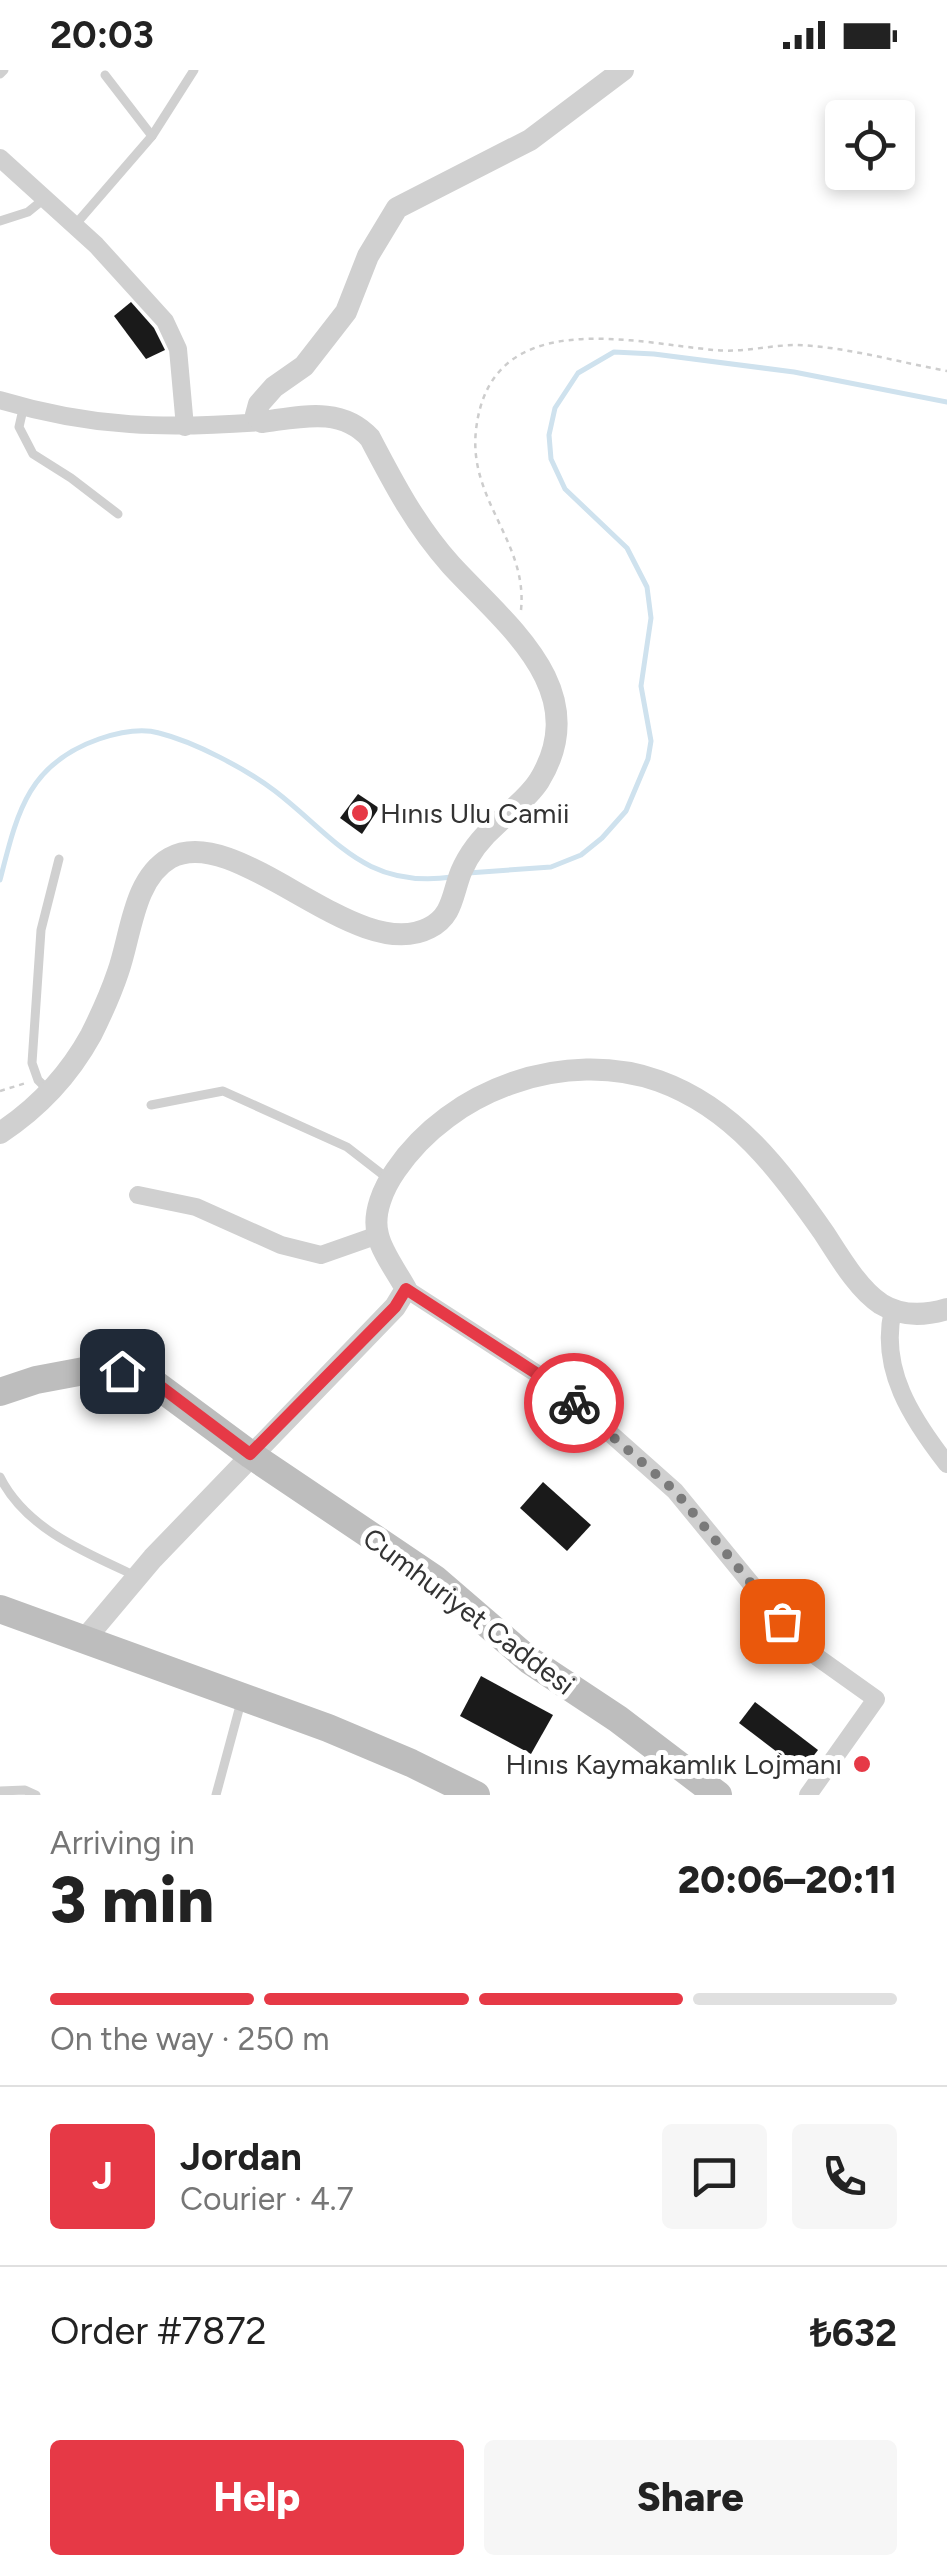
<!DOCTYPE html>
<html lang="en">
<head>
<meta charset="utf-8">
<style>
	:root { --surface:#fff; --page:#f6f6f6; --text:#222; --muted:#767676; --line:#e0e0e0; --accent:#e63946 }
	body { margin:0; font-family:Figtree,sans-serif; background:var(--page); color:var(--text); height:100vh; display:flex; flex-direction:column; font-size:38px; white-space:nowrap }
	* { box-sizing:border-box; margin:0 }
	p { font-size:32px; color:var(--muted) }
	.icon { flex:none; width:55px; height:55px; fill:none; stroke:currentColor; stroke-width:2; stroke-linecap:round; stroke-linejoin:round }
	.map { position:relative; height:1725px; overflow:hidden }
	.drawer { display:flex; flex-direction:column; background:var(--surface); flex:1 }
	.drawer>* { flex:none }
	.tools { position:absolute; left:825px; top:30px; display:grid; gap:20px }
	.tools a { display:grid; place-items:center; width:90px; height:90px; border-radius:10px; background:var(--surface); box-shadow:0 5px 15px #0003; font-size:50px }
	.pin { position:absolute; display:grid; place-items:center; width:85px; height:85px; color:#fff; margin:-42px; border-radius:20px; box-shadow:0 5px 15px #0006 }
	.courier { position:absolute; display:grid; place-items:center; width:100px; height:100px; margin:-50px; border:8px solid #e63946; border-radius:50%; background:#fff; color:#222; box-shadow:0 2px 12px #0007 }
	.headline em { font-style:normal; font-weight:800 }
	.headline div { display:flex; flex-direction:column-reverse }
	.headline { display:flex; align-items:center; justify-content:space-between; height:170px; padding:0 50px }
	h1 { font-size:65px; font-weight:800; line-height:75px }
	.bar { display:grid; grid-template-columns:repeat(4,1fr); gap:15px 10px; align-content:center; height:120px; padding:0 50px }
	.bar i { height:12px; border-radius:8px; background:var(--line) }
	.bar .current { background:var(--accent) }
	.bar p { grid-column:span 4 }
	.line { display:flex; align-items:center; gap:25px; padding:0 50px; border-top:2px solid var(--line) }
	.line div { flex:1 }
	.round { display:grid; place-items:center; flex:none; width:105px; height:105px; border-radius:10px; background:var(--page) }
	.action { display:flex; gap:20px; margin-top:auto; padding:20px 50px }
	.action a { flex:1; height:115px; border-radius:10px; background:var(--accent); color:#fff; font-size:40px; font-weight:800; line-height:115px; text-align:center }
	.action a+a { background:var(--page); color:var(--text) }
	.status { display:flex; justify-content:space-between; align-items:center; height:70px; padding:0 50px; background:var(--surface); direction:ltr }
	.status svg { height:28px; fill:currentColor }
	.map>svg:first-child { display:block }
	.lines { fill:none; stroke-linecap:round; stroke-linejoin:round }
	.stream { stroke:#cfe2ee; stroke-width:5 }
	.building { fill:#1a1a1a }
	.path { stroke:#cdcdcd; stroke-width:2.5; stroke-dasharray:5 5; stroke-linecap:butt }
	.service { stroke:#d0d0d0; stroke-width:9 }
	.minor { stroke:#d0d0d0; stroke-width:18 }
	.tertiary { stroke:#d0d0d0; stroke-width:22 }
	.secondary { stroke:#bdbdbd; stroke-width:28 }
	.done { stroke:#7a7a7a; stroke-width:10; stroke-dasharray:0 18 }
	.route { stroke:#e63946; stroke-width:12 }
	.poi-dot { fill:#e63946; stroke:#fff; stroke-width:4 }
	.labels { text-anchor:middle; dominant-baseline:central; stroke-width:10; stroke-linejoin:round; paint-order:stroke }
	.poi-label { font-size:28px; fill:#333; stroke:#fff; text-anchor:start }
	.street-label { font-size:28px; fill:#333; stroke:#fff }
</style>
</head>
<body>
<div class="status"><b>20:03</b><svg viewBox="0 0 49 12"><path d="M0 12V9h3v3zM5 12V6h3v6zM10 12V3h3v9zM15 12V0h3v12zM26 1h20v11H26zM47 4h2v5h-2z"/></svg></div>
<div class="map">
<svg width="947" height="1725" viewBox="0 0 947 1725">
	<rect width="100%" height="100%" fill="#fff"/>
	<g class="lines">
		<g class="stream">
			<polyline points="468,803 551,797 581,785 602,768 626,741 648,689 651,671 641,616 651,548 647,517 627,478 565,419 551,389 549,365 555,338 578,303 614,282 654,284 794,302 947,332"/>
			<path d="M 0,810 C 17,744 27,694 99,669 C 117,663 141,658 159,663 C 195,672 246,699 275,721 C 336,768 364,819 452,807"/>
		</g>
	</g>
	<g class="building">
		<polygon points="131,232 154,258 165,280 146,289 114,246"/>
		<polygon points="358,724 379,738 362,764 340,748"/>
		<polygon points="543,1412 591,1455 567,1481 520,1438"/>
		<polygon points="481,1606 553,1645 531,1684 460,1646"/>
		<polygon points="755,1632 818,1680 802,1701 739,1653"/>
	</g>
	<g class="lines">
		<g class="path">
			<path d="M 521,540 C 528,472 468,430 476,360 C 490,235 630,272 714,280 C 742,283 770,275 797,275 C 847,277 898,292 947,301"/>
			<polyline points="0,1021 26,1013"/>
		</g>
		<g class="service">
			<polyline points="0,4 4,0"/>
			<polyline points="105,5 152,66"/>
			<polyline points="0,151 28,142 44,129"/>
			<polyline points="75,155 152,66 194,0"/>
			<polyline points="24,335 19,357 33,384 71,408 118,444"/>
			<polyline points="47,1019 38,1010 32,993 41,860 59,789"/>
			<polyline points="151,1035 223,1021 347,1077 387,1108"/>
			<path d="M 0,1407 C 26,1459 86,1483 136,1506"/>
			<polyline points="0,1721 25,1720 36,1725"/>
			<polyline points="216,1725 241,1632"/>
		</g>
		<g class="minor">
			<polyline points="0,88 96,175 165,251 178,279 185,357"/>
			<path d="M 0,330 C 93,358 167,359 262,352"/>
			<polyline points="138,1125 196,1137 281,1175 321,1185 378,1165"/>
			<polyline points="406,1219 559,1318 675,1421 803,1577 876,1629 808,1725"/>
			<path d="M 893,1240 C 879,1299 912,1349 947,1394"/>
		</g>
		<g class="tertiary">
			<path d="M 0,1063 C 38,1038 69,1005 91,965 C 101,945 111,923 118,902 C 131,866 133,809 170,788 C 237,751 356,896 429,858 C 453,846 452,825 461,802 C 469,783 482,767 497,754 C 511,740 528,728 539,711 C 595,620 505,554 451,495 C 416,456 394,414 370,368 C 341,336 301,347 262,352 L 256,345 L 259,334 L 274,317 L 304,296 L 346,242 L 368,186 L 397,138 L 530,70 L 623,0"/>
			<path d="M 84,1570 L 153,1488 L 395,1237 L 406,1219 C 397,1202 382,1183 378,1165 C 372,1143 384,1117 396,1100 C 451,1019 566,978 659,1011 C 734,1038 780,1100 824,1163 C 839,1186 858,1219 881,1234 C 902,1247 924,1246 947,1239"/>
		</g>
		<g class="secondary">
			<polyline points="0,1322 36,1310 100,1298 143,1305 251,1385 435,1509 529,1590 618,1649 718,1725"/>
			<polyline points="0,1539 328,1658 411,1693 476,1725"/>
		</g>
	</g>
	<g class="lines">
		<polyline class="done" points="574,1333 675,1421 782,1551"/>
		<polyline class="route" points="122,1301 144,1304 250,1384 395,1237 406,1219 559,1318 574,1333"/>
	</g>
	<g class="poi-dot">
		<circle cx="360" cy="743" r="10"/>
		<circle cx="862" cy="1694" r="10"/>
	</g>
	<g class="labels">
		<g class="poi-label">
			<text x="380" y="743">Hınıs Ulu Camii</text>
			<text x="842" y="1694" text-anchor="end">Hınıs Kaymakamlık Lojmanı</text>
		</g>
		<g class="street-label">
			<text transform="translate(469 1541) rotate(37)">Cumhuriyet Caddesi</text>
		</g>
	</g>
</svg>
<div class="tools">
<a><svg class="icon" aria-label="locate" viewBox="0 0 24 24"><circle cx="12" cy="12" r="6"/><path d="M12 2v4M12 18v4M2 12h4M18 12h4"/></svg></a>
</div>
<div class="pin" style="left:782px;top:1551px;background:#ea580c"><svg class="icon" aria-label="bag" viewBox="0 0 24 24"><path d="M5 8h14l-1 12H6zM9 8a3 3 0 0 1 6 0"/></svg></div>
<div class="pin" style="left:122px;top:1301px;background:#1f2937"><svg class="icon" aria-label="home" viewBox="0 0 24 24"><path d="M3 11l9-7 9 7M6 9v11h12V9"/></svg></div>
<div class="courier" style="left:574px;top:1333px"><svg class="icon" aria-label="bike" viewBox="0 0 24 24"><circle cx="6" cy="16" r="4"/><circle cx="18" cy="16" r="4"/><path d="M6 16l4-8h5l3 8M10 8l3 8H6M13 5h3"/></svg></div>
</div>
<section class="drawer">
<div class="headline"><div><h1>3 min</h1><p>Arriving in</p></div><em>20:06–20:11</em></div>
<div class="bar"><i class="current"></i><i class="current"></i><i class="current"></i><i></i><p>On the way · 250 m</p></div>
<div class="line" style="height:180px"><b class="round" style="background:var(--accent);color:#fff">J</b><div><b>Jordan</b><p>Courier · 4.7</p></div><a class="round"><svg class="icon" aria-label="chat" viewBox="0 0 24 24"><path d="M4 5h16v11H9l-5 4z"/></svg></a><a class="round"><svg class="icon" aria-label="phone" viewBox="0 0 24 24"><path d="M5 4h4l2 5-3 2q2 4 5 5l2-3 5 2v4C11 20 4 13 5 4z"/></svg></a></div>
<div class="line" style="height:130px"><div>Order #7872</div><b>₺632</b></div>
<div class="action"><a>Help</a><a>Share</a></div>
</section>
</body>
</html>
